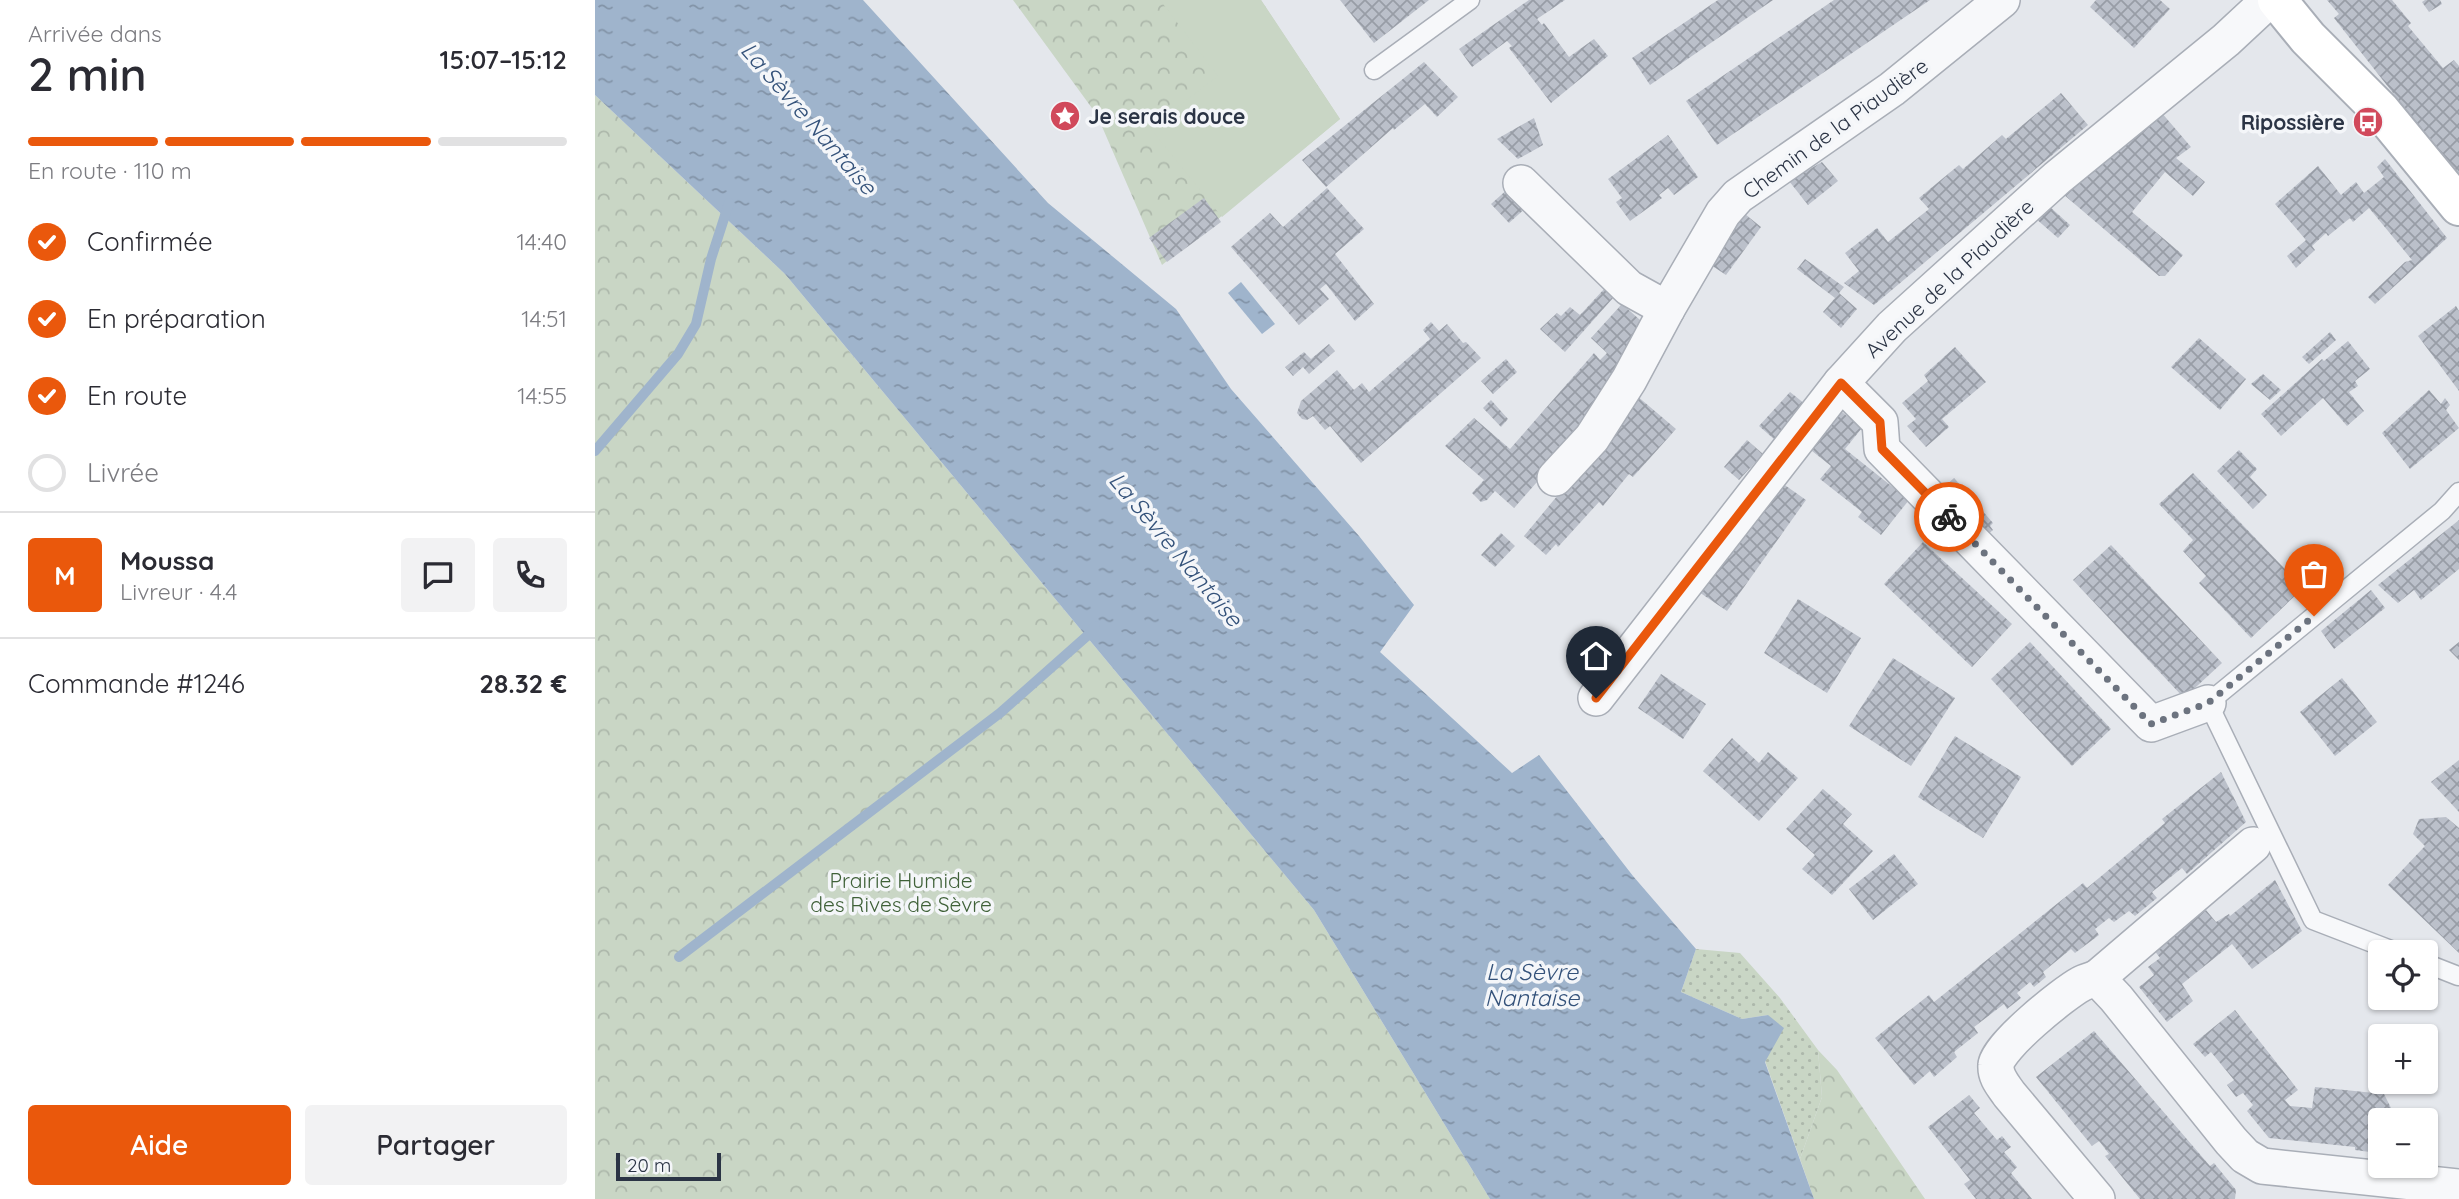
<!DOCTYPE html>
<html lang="fr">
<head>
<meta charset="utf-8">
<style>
	:root { --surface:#fff; --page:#f2f2f3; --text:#2b2b33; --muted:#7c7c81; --line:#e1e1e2; --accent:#ea580c }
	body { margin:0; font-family:Quicksand,sans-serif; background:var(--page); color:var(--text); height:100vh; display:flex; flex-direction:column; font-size:26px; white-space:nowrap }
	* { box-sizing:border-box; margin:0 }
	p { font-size:23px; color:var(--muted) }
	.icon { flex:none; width:38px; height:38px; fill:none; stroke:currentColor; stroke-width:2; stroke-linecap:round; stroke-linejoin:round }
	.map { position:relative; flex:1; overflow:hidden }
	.side { display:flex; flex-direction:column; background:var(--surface); width:595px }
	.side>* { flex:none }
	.tools { position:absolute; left:1773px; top:940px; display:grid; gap:14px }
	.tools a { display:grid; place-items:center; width:70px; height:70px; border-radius:7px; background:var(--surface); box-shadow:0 2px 5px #0004; font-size:35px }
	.scale { position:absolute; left:21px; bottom:18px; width:105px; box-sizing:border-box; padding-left:7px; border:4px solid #2b3445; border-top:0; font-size:19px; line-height:24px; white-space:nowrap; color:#2b3445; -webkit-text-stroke:5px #f4f6f9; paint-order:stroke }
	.pin { position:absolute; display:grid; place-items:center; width:60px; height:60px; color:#fff; margin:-72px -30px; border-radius:50% 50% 50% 0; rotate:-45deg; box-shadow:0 0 7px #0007 }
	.pin .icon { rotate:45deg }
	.courier { position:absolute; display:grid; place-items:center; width:70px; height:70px; margin:-35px; border:5px solid #ea580c; border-radius:50%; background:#fff; color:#222; box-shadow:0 2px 9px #0007 }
	.summary em { font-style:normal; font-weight:600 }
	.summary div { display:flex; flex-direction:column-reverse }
	.summary { display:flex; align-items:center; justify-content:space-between; height:119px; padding:0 28px }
	h1 { font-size:46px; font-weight:600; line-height:52px }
	.bar { display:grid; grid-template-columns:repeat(4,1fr); gap:10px 7px; align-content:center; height:84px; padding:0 28px }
	.bar i { height:9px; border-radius:5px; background:var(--line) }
	.bar .active { background:var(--accent) }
	.bar p { grid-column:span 4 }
	.line { display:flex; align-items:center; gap:18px; padding:0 28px; border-top:2px solid var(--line) }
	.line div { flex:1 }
	.round { display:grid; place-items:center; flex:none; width:74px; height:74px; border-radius:7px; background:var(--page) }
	ol { padding:0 28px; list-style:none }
	li { display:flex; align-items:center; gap:21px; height:77px }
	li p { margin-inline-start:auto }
	li .icon { padding:7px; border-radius:50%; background:var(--accent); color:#fff; stroke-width:4 }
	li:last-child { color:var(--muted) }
	li i { width:38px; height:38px; border:4px solid var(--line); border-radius:50% }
	.action { display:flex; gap:14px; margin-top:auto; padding:14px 28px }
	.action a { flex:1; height:80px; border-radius:7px; background:var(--accent); color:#fff; font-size:28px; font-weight:600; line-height:80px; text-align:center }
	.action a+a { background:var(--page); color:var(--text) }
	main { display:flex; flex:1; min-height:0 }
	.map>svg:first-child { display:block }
	.grass { fill:url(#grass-dots) }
	.forest { fill:url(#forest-crowns) }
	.garden { fill:#c9d6c5 }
	.water { fill:url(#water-ripples) }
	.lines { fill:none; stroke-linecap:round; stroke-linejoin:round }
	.stream { stroke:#9fb4cc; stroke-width:10 }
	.building { fill:url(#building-cross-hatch) }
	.lane-casing { stroke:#a9aeb7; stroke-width:21 }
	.street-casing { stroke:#a9aeb7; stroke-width:38 }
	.secondary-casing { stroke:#a9aeb7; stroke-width:42 }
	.lane { stroke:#f7f8fa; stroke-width:18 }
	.street { stroke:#f7f8fa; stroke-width:35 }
	.secondary { stroke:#fff; stroke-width:38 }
	.done { stroke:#6c737f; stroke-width:7; stroke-dasharray:0 12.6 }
	.route { stroke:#ea580c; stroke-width:9 }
	.labels { text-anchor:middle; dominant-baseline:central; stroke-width:7; stroke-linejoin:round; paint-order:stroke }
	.poi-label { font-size:21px; font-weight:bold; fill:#2b3445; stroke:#f4f6f9; text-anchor:start }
	.street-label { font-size:21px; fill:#2b3445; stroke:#f4f6f9 }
	.park-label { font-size:21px; fill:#3f6138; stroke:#f4f6f9 }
	.water-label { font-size:23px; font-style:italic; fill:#34527a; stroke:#f4f6f9 }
</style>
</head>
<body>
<main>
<section class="side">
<div class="summary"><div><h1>2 min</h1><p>Arrivée dans</p></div><em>15:07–15:12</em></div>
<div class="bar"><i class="active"></i><i class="active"></i><i class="active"></i><i></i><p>En route · 110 m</p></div>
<ol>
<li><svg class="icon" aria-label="check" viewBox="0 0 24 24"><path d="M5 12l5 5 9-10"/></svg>Confirmée<p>14:40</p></li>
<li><svg class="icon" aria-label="check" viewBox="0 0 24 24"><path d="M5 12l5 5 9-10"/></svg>En préparation<p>14:51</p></li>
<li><svg class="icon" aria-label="check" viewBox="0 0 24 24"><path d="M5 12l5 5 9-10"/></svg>En route<p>14:55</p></li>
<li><i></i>Livrée</li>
</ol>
<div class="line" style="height:126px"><b class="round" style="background:var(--accent);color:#fff">M</b><div><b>Moussa</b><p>Livreur · 4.4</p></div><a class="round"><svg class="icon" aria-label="chat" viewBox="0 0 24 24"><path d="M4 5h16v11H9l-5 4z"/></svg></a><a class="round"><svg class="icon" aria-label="phone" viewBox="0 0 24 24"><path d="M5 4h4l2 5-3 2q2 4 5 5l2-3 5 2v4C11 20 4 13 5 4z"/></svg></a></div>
<div class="line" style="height:91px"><div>Commande #1246</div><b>28.32 €</b></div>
<div class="action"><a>Aide</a><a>Partager</a></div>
</section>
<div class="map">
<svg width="1864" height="1199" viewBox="0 0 1864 1199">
	<defs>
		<pattern id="grass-dots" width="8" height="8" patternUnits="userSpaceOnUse" patternTransform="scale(1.75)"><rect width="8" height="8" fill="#c9d6c5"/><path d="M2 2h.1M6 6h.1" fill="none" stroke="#adb8ab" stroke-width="1.8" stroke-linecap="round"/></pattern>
		<pattern id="forest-crowns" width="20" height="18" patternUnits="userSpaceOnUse" patternTransform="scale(1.75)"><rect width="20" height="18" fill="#c9d6c5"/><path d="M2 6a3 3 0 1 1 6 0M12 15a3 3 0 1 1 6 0" fill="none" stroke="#adb8ab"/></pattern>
		<pattern id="water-ripples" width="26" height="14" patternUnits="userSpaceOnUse" patternTransform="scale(1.75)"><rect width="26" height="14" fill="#9fb4cc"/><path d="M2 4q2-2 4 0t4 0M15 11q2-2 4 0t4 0" fill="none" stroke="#8293a7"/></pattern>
		<pattern id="building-cross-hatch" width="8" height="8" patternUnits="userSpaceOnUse" patternTransform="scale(1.75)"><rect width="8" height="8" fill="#bbc0ca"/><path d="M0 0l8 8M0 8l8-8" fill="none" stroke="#989da6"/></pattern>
	</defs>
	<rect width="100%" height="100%" fill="#e4e7ec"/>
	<polygon class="grass" points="1101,949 1145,953 1185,998 1223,1050 1227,1097 1205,1159 1170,1061 1173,1015 1147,1019 1086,992"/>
	<g class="forest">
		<polygon points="418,0 666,0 745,119 567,265 502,115"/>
		<polygon points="0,95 190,274 719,910 895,1199 0,1199"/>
		<polygon points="1223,1050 1242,1070 1330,1199 1219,1199 1205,1159 1227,1097"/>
	</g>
	<polygon class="garden" points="565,0 666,0 745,119 627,217 555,128 623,76"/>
	<g class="water">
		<polygon points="0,0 268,0 453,203 581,309 636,389 764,536 819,605 785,652 917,773 944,755 1038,876 1101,949 1086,992 1147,1019 1173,1015 1189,1028 1170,1062 1219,1199 895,1199 719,910 190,274 0,95"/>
		<polygon points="646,282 680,324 667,334 633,293"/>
	</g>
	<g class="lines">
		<g class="stream">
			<polyline points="0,451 83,354 101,324 116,259 134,203"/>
			<polyline points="84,957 405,713 492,636 500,626"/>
		</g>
	</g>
	<g class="building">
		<polygon points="745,0 834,0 779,43"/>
		<polygon points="934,0 970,0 942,19 947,25 949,23 974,57 999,39 1013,56 956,103 914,48 917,46 912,41 877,67 864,49"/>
		<polygon points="1123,0 1178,0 1055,85 1037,58"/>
		<polygon points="1239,0 1335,0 1122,145 1091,101"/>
		<polygon points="1501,0 1565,0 1575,9 1539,48 1495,7"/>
		<polygon points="1732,0 1797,0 1816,23 1813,26 1848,68 1859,60 1864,66 1864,177 1739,18 1744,14"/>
		<polygon points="1830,0 1845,0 1847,4 1834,12 1827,2"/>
		<polygon points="829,62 863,97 842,117 830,104 799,130 798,128 731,187 707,160"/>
		<polygon points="1466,93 1493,125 1279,305 1249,283 1264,271 1250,253 1282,228 1293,242 1334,209 1324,198 1364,165 1368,169 1407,135 1411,139"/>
		<polygon points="1566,112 1596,147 1581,158 1610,182 1598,196 1570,172 1537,212 1588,255 1570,276 1564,276 1468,194 1520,151 1522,152 1532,140"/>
		<polygon points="939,118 948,145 923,159 902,139"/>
		<polygon points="1073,135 1103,177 1079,195 1073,188 1064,195 1067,198 1035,221 1021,202 1027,198 1013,179"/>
		<polygon points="1790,159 1852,238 1780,304 1773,297 1810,262 1817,260 1774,208 1758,222 1755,218 1733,236 1731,233 1717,246 1720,250 1701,268 1692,256 1711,240 1680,204 1723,166 1746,195 1761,182 1769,193 1789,177 1782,167"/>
		<polygon points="1227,162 1243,181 1213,205 1194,181"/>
		<polygon points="915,187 933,206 914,223 896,204"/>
		<polygon points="732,188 769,229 740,254 779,304 760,321 731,284 725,289 734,299 704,325 636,247 675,213 688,227"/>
		<polygon points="609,198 626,222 572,262 554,238"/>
		<polygon points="1454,206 1475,225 1463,238 1440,218"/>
		<polygon points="1145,210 1166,227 1131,275 1110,261"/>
		<polygon points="1210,259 1249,287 1244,293 1262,309 1246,328 1228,312 1240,298 1202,269"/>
		<polygon points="1010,288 1018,298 970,352 945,329 962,313 966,316 975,307 985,315"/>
		<polygon points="1027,304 1053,327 972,448 919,508 900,491 892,500 886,502 877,493 889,480 850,446 879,418 915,449 999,353 1005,360 1012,353 996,338"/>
		<polygon points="1861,306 1864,311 1864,391 1823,336"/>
		<polygon points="836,322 844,331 852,324 868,343 871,342 886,358 766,463 735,426 730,430 718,416 712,420 707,419 702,413 706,401 742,370 759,390 767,383 774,392 835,339 828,330"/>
		<polygon points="1735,332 1741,340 1714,364 1707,357"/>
		<polygon points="1604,338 1651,379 1625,410 1576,367"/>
		<polygon points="1753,341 1775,369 1760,381 1763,386 1754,392 1769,411 1752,426 1728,398 1686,436 1666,414 1727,359 1729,361"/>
		<polygon points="734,344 740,351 714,374 708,367 698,376 690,367 709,352 716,359"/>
		<polygon points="1360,347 1391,382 1347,419 1354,427 1331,447 1312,426 1321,419 1307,403 1333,381 1329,375"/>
		<polygon points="911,359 922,372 898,394 886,381"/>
		<polygon points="1668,374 1686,390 1675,400 1656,384"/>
		<polygon points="1035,390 1081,429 1038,477 1034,474 1008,506 1004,502 963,547 961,544 951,555 929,536 1006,443"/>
		<polygon points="1834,390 1846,404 1850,398 1855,405 1851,410 1864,428 1815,469 1787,433"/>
		<polygon points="1195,392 1210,404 1180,440 1164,426"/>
		<polygon points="896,400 913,419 906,427 888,408"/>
		<polygon points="1242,408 1267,428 1250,449 1314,500 1286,535 1263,517 1267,512 1225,479 1236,466 1212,447"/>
		<polygon points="1152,440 1168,454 1144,480 1129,467"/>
		<polygon points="1644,450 1662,469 1655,477 1672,495 1658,509 1622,471"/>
		<polygon points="1598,473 1708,588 1656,638 1604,583 1611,576 1588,551 1598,540 1564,504"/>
		<polygon points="1180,478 1211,500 1132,611 1101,590"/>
		<polygon points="1359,478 1398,523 1395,526 1398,530 1391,536 1348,488"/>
		<polygon points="1864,520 1864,569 1826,600 1819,590 1803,603 1783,585"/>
		<polygon points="906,533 920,546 900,567 886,555"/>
		<polygon points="1328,542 1417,624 1377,667 1289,584"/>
		<polygon points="1516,545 1627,663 1589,698 1478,580"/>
		<polygon points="1776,590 1790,608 1739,649 1726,631"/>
		<polygon points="1203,599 1266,638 1232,693 1169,653"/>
		<polygon points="1435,642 1516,729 1477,766 1396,679"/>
		<polygon points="1864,642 1864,660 1854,650"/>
		<polygon points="1298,658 1360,698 1316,766 1254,726"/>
		<polygon points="1066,674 1111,704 1088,739 1043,708"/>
		<polygon points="1747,678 1782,722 1740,756 1705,712"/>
		<polygon points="1360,736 1426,777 1388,838 1323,797"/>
		<polygon points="1137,738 1164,763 1173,752 1203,778 1164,821 1108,771"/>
		<polygon points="1864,760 1864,812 1836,782"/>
		<polygon points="1626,772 1651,822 1592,874 1587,868 1557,892 1562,898 1540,916 1534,911 1519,922 1514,918 1500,929 1504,935 1480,953 1476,949 1448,972 1451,977 1439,987 1435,982 1422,993 1426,998 1412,1009 1409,1004 1379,1027 1383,1033 1359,1052 1362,1057 1339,1077 1335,1071 1319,1085 1280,1038 1334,995 1339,1002 1488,883 1492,888 1570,823 1567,819"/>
		<polygon points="1228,789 1257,814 1248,824 1278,851 1237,895 1207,869 1220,855 1191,829"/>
		<polygon points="1851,817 1864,828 1864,953 1793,885 1830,846 1818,834 1824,819"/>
		<polygon points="1299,854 1323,884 1278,920 1254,889"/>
		<polygon points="1680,880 1707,931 1657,969 1637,944 1587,984 1598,1001 1572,1022 1544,987 1559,975 1553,967 1565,958 1559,950 1593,914 1598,920 1611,910 1621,922 1634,914 1635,916"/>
		<polygon points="1640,1010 1703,1090 1690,1100 1695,1106 1717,1108 1720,1087 1789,1094 1802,1120 1785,1120 1785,1132 1778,1132 1775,1152 1760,1150 1760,1147 1674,1138 1652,1111 1658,1105 1648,1093 1641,1097 1632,1085 1639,1080 1616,1052 1610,1057 1598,1044"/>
		<polygon points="1499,1031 1615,1166 1619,1163 1641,1190 1640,1199 1545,1199 1510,1156 1514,1154 1504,1141 1497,1146 1441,1077"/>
		<polygon points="1374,1095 1385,1108 1379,1113 1402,1140 1407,1136 1416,1147 1409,1152 1422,1167 1416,1173 1437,1199 1381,1199 1369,1184 1375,1180 1333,1127"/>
	</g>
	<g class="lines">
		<g class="lane-casing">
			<g id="lane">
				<polyline points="779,70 875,0"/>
				<polyline points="1801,952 1718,920 1613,703 1847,511 1864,492"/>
				<polyline points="1830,963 1863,976"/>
			</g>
		</g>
		<g class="street-casing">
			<g id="street">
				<polyline points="926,183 1034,288 1072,309 1128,213 1143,196 1297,89 1407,0"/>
				<polyline points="1246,383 1285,422 1287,449 1556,724 1613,703"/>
				<polyline points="960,478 997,438 1034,380 1072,309"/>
				<polyline points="1001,698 1246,383 1297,327 1462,178 1631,40 1674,0"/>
				<polyline points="1502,978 1658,845"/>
				<path d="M 1502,1199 L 1414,1094 C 1408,1085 1400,1077 1401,1065 C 1402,1047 1469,993 1486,984 C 1491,981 1497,980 1502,978 L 1521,998 L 1636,1141 L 1650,1156 L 1667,1166 L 1864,1187"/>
			</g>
		</g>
		<g class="secondary-casing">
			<polyline id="secondary" points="1682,0 1713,38 1786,111 1864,206"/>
		</g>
		<use href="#lane" class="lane"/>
		<use href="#street" class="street"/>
		<use href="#secondary" class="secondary"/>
	</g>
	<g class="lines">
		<polyline class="done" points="1354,517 1556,724 1613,703 1719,616"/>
		<polyline class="route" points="1001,698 1246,383 1285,422 1287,449 1354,517"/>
	</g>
	<defs>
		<g id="sight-disc" transform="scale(1.575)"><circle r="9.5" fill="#d1495b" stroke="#f4f6f9"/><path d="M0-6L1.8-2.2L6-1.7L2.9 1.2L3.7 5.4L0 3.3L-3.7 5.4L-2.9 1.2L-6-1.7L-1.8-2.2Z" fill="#fff"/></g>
		<g id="bus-disc" transform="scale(1.575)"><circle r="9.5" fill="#d1495b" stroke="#f4f6f9"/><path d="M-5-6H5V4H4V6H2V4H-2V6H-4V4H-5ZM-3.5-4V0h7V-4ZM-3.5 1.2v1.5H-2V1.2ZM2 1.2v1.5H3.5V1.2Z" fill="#fff"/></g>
	</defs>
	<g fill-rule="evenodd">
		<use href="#sight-disc" x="470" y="116"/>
		<use href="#bus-disc" x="1773" y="122"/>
	</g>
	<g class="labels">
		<g class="poi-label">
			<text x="493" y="116">Je serais douce</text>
			<text x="1750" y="122" text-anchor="end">Ripossière</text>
		</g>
		<g class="street-label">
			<text transform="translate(1240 128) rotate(-36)">Chemin de la Piaudière</text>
			<text transform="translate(1354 278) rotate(-43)">Avenue de la Piaudière</text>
		</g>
		<g class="park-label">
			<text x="306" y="880">Prairie Humide<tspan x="306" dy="24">des Rives de Sèvre</tspan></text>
		</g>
		<g class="water-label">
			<text transform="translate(214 118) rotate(49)">La Sèvre Nantaise</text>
			<text transform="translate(581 549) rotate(50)">La Sèvre Nantaise</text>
			<text x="937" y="971">La Sèvre<tspan x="937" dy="26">Nantaise</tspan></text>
		</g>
	</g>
</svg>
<div class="tools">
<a><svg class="icon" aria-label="locate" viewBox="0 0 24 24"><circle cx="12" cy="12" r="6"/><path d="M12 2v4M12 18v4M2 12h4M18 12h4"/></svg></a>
<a>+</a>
<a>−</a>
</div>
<div class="scale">20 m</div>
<div class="pin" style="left:1719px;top:616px;background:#ea580c"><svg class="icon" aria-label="bag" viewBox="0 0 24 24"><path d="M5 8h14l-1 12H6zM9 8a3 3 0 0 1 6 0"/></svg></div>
<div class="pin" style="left:1001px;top:698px;background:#1f2937"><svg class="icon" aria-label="home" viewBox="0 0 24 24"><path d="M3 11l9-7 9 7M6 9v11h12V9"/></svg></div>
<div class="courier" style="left:1354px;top:517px"><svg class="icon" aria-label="bike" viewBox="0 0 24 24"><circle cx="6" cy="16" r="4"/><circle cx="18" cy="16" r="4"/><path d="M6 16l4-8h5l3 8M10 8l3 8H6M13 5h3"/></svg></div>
</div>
</main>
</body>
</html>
